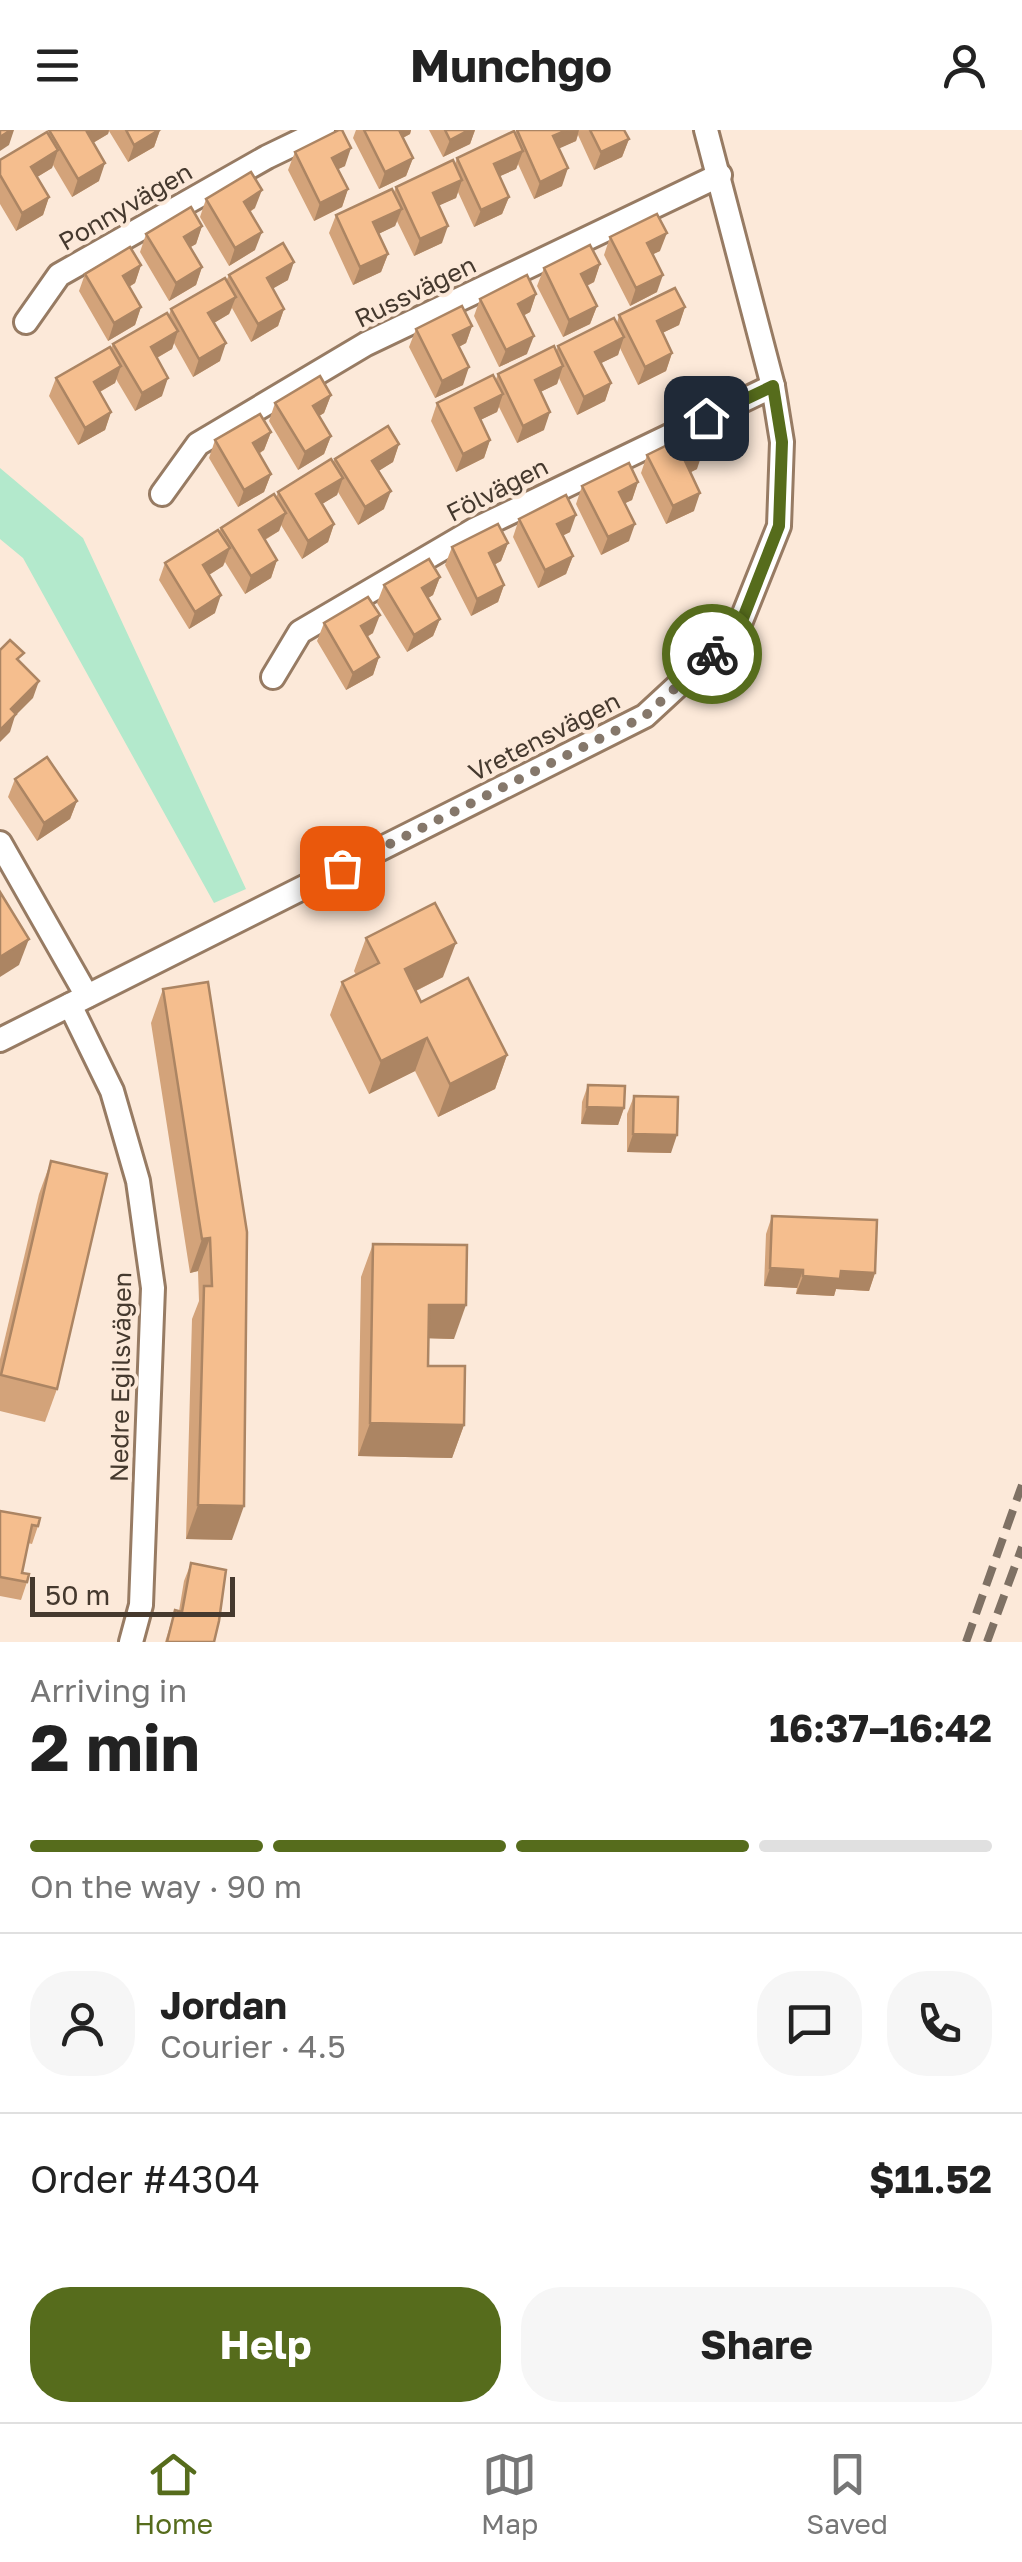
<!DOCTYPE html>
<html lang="en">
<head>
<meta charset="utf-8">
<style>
	:root { --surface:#fff; --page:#f6f6f6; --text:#222; --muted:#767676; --line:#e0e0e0; --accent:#566c1c }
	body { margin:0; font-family:"Golos Text",sans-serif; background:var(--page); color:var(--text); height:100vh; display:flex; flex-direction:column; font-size:38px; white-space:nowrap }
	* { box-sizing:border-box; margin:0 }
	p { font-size:32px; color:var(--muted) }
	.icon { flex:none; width:55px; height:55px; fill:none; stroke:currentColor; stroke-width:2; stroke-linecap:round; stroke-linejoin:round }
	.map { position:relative; height:1512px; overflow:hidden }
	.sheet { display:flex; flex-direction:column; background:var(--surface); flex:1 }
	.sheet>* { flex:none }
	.scale { position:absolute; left:30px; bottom:25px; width:205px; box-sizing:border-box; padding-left:10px; border:5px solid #45392e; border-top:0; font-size:28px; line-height:35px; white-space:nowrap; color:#45392e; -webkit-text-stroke:8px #fce9d9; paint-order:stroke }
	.pin { position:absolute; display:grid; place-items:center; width:85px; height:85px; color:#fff; margin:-42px; border-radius:20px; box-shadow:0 5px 15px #0006 }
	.courier { position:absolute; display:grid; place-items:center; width:100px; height:100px; margin:-50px; border:8px solid #566c1c; border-radius:50%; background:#fff; color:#222; box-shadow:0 2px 12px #0007 }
	.head em { font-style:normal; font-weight:700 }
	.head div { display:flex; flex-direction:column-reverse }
	.head { display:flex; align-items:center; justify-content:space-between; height:170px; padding:0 30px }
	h1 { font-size:65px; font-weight:700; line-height:75px }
	.bar { display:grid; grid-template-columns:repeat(4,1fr); gap:15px 10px; align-content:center; height:120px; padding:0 30px }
	.bar i { height:12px; border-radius:8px; background:var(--line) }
	.bar .selected { background:var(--accent) }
	.bar p { grid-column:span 4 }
	.line { display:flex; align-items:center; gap:25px; padding:0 30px; border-top:2px solid var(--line) }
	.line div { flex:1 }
	.round { display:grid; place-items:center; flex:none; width:105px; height:105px; border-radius:40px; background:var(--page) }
	.primary-button { display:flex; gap:20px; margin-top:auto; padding:20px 30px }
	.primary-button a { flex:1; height:115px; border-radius:40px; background:var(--accent); color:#fff; font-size:40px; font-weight:700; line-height:115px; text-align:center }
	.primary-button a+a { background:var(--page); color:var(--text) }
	header { display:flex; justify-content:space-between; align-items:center; height:130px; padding:0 30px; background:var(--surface); font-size:45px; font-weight:700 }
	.tabs { display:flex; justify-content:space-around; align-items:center; height:140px; border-top:2px solid var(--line); background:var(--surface); font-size:28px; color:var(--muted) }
	.tabs a { display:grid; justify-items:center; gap:5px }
	.tabs .selected { color:var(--accent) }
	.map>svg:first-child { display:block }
	.green { fill:#b3e9cc }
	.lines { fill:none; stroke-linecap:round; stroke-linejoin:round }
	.minor-casing { stroke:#977b63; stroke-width:28 }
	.minor { stroke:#fff; stroke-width:22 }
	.rail { stroke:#7f7164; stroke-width:8; stroke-dasharray:20 10; stroke-linecap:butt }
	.wall { fill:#d3a37a }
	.shaded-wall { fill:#ac8563 }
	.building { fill:#f5be8e; stroke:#ac8563; stroke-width:2.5 }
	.done { stroke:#85776a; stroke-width:10; stroke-dasharray:0 18 }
	.route { stroke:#566c1c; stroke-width:12 }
	.labels { text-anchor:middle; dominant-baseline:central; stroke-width:8; stroke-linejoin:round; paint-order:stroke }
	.street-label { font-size:25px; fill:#45392e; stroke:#fce9d9 }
</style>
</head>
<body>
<header><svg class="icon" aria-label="menu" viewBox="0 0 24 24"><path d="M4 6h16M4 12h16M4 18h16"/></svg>Munchgo<svg class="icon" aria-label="person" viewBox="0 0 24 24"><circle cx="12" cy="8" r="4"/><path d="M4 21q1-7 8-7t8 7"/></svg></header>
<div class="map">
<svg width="1022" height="1512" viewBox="0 0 1022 1512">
	<rect width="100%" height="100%" fill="#fce9d9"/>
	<polygon class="green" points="0,338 83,408 246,759 214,773 23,428 0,409"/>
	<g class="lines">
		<g class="minor-casing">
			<g id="minor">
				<polyline points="26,192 59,145 267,27 323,0"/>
				<polyline points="162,364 198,314 366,214 720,45"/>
				<polyline points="273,547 300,502 474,400 773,256"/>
				<polyline points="0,713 87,866"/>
				<polyline points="70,875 112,961 138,1051 153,1158 141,1475 131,1512"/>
				<polyline points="0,910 645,586 737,501 779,396 782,312 773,256 706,0"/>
			</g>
		</g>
		<use href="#minor" class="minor"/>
		<g class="rail">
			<polyline points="966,1512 1022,1355"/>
			<polyline points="987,1512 1022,1417"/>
		</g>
	</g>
	<g class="wall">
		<polygon points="49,0 160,0 154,17 128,32 109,1 108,4 93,13 99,51 72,67 53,35 52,38 37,47 49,67 43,85 16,101 0,74 0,30 48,4"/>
		<polygon points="356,0 411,0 410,4 403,8 413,28 406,46 379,59 353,8"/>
		<polygon points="429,0 475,0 470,14 443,27"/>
		<polygon points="516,0 624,0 629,9 622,27 594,40 578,5 576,11 559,18 562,56 534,69 518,34 516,39 500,46 509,67 502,84 474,97 458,62 456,68 439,75 442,113 414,126 397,91 395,96 378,104 388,124 381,142 353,155 329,103 336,85 394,62 396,57 455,34 457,28 515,4"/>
		<polygon points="295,22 345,36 338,39 348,59 342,77 314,91 288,40"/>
		<polygon points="206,69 255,78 250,82 255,120 229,136 200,87"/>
		<polygon points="202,96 196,114 190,117 202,137 196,155 169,171 140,122 146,104"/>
		<polygon points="610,107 660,121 653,124 657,162 630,176 604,125"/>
		<polygon points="600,134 594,152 587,156 597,176 590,194 563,207 537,156 544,138"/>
		<polygon points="141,135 135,153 129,157 141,177 135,195 108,211 79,161 85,144"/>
		<polygon points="229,145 288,150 273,158 284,179 278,196 251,212 232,178 229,184 214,193 220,231 193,247 174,213 172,219 157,228 162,266 135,281 116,249 115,253 100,262 111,282 105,300 78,315 49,266 56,248 111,218 113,214 169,185 171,179 226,151"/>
		<polygon points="536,164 530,182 523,186 527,224 499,237 474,186 480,169"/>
		<polygon points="685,177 679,195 662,203 672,223 666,241 638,255 620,218 618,225 601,233 611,253 605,271 577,285 559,248 557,254 540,262 544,300 517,313 499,277 497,282 480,290 490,310 484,328 456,342 431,291 437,273 496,249 498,244 556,222 558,216 617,193 619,185"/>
		<polygon points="472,196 466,213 459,217 463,255 435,268 409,217 416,199"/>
		<polygon points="331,265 324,283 319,286 331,306 324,324 298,340 269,291 275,273"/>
		<polygon points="271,302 264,320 259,324 271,344 264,362 238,377 209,328 215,310"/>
		<polygon points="399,314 393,332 378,341 384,379 358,395 338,362 337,365 322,374 334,394 328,412 302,429 281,395 279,401 265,410 277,430 271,448 245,464 225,432 223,436 209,445 215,483 189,499 159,450 165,433 219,402 221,398 276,368 278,362 333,332 335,329"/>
		<polygon points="647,325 697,339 690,342 694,381 666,394 641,343"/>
		<polygon points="638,352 632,370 625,373 629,411 601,425 576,374 582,356"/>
		<polygon points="519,389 570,402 562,406 573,426 566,444 538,458 513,407"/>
		<polygon points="508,413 501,431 494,435 504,455 498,472 471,486 445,435 452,417"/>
		<polygon points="440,447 433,465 428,468 440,489 433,506 407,522 377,473 384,455"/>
		<polygon points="324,493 373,503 367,507 379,527 373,545 346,560 317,511"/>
		<polygon points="15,649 77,671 70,689 37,711 8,667"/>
		<polygon points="366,808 443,847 416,861 421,872 507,925 495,959 438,987 415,941 369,964 330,885 342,852 356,845 354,841"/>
		<polygon points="208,852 232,1410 186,1409 192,1189 199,1171 198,1141 190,1143 151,893 163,859"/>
		<polygon points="588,955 624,978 618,995 581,994 582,972"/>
		<polygon points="634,966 671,1023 627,1022 627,984"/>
		<polygon points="51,1031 57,1259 45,1292 0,1281 0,1229 39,1064"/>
		<polygon points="772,1086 875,1143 869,1161 836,1159 834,1166 796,1164 797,1158 764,1156 766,1104"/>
		<polygon points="373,1114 454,1209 428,1208 428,1236 464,1295 452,1328 358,1326 361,1147"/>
		<polygon points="0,1381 38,1396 32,1414 28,1413 22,1443 27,1452 21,1470 0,1466"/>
		<polygon points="191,1433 214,1512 165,1512 175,1480 179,1481 184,1451"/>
	</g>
	<g class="shaded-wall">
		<polygon points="11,0 14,0 9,15 0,21 0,7"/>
		<polygon points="91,0 109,0 108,4 81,20 87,2"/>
		<polygon points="160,0 154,17 128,32 134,15"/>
		<polygon points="396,0 411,0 410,4 391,14"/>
		<polygon points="469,0 475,0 470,14 443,27 450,10"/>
		<polygon points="567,0 579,0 576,11 547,24 553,6"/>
		<polygon points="629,9 622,27 594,40 601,22"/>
		<polygon points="351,18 345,36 326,45 332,28"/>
		<polygon points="58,20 52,38 24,55 31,37"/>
		<polygon points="523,21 516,39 487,52 494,34"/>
		<polygon points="413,28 406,46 379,59 385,42"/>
		<polygon points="105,33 99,51 72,67 78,49"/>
		<polygon points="568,38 562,56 534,69 540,52"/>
		<polygon points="462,50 456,68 427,81 433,63"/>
		<polygon points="348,59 342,77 314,91 320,73"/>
		<polygon points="262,60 255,78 237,89 244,72"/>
		<polygon points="49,67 43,85 16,101 22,83"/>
		<polygon points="509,67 502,84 474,97 481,80"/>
		<polygon points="402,79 395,96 366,110 373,92"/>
		<polygon points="202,96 196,114 177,125 184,107"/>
		<polygon points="448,96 442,113 414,126 420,109"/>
		<polygon points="262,102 255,120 229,136 235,118"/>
		<polygon points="667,103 660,121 641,130 647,113"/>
		<polygon points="388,124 381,142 353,155 360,137"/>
		<polygon points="294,132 288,150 260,166 267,148"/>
		<polygon points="600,134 594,152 574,162 581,144"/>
		<polygon points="141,135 135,153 117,164 123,146"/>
		<polygon points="202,137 196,155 169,171 176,153"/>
		<polygon points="663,145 657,162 630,176 636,158"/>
		<polygon points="536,164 530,182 511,192 518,174"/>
		<polygon points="236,167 229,184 202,200 208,183"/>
		<polygon points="597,176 590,194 563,207 569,190"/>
		<polygon points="141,177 135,195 108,211 114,193"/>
		<polygon points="685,177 679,195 650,209 657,191"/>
		<polygon points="284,179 278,196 251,212 258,194"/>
		<polygon points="472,196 466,213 447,223 453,205"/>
		<polygon points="178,201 172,219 144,235 151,217"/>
		<polygon points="534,206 527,224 499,237 506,220"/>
		<polygon points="624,207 618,225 589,239 595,222"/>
		<polygon points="226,213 220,231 193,247 199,229"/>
		<polygon points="672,223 666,241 638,255 645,237"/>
		<polygon points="121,236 115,253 87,269 94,252"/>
		<polygon points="563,236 557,254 528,268 535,250"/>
		<polygon points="469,237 463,255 435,268 442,251"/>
		<polygon points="168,248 162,266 135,281 142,263"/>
		<polygon points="611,253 605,271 577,285 584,267"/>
		<polygon points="503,264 497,282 468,296 475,278"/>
		<polygon points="331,265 324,283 306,294 313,276"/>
		<polygon points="111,282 105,300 78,315 85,298"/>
		<polygon points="550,282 544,300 517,313 523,296"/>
		<polygon points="271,302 264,320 246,331 253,313"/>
		<polygon points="331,306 324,324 298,340 305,322"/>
		<polygon points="490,310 484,328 456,342 463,324"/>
		<polygon points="399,314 393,332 366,349 372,331"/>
		<polygon points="703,321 697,339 678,349 685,331"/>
		<polygon points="271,344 264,362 238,377 244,360"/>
		<polygon points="343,348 337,365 309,382 316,364"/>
		<polygon points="638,352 632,370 613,379 619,362"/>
		<polygon points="391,361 384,379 358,395 365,377"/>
		<polygon points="700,363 694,381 666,394 673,376"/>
		<polygon points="286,383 279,401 252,417 259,400"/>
		<polygon points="576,385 570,402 550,412 557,394"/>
		<polygon points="334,394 328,412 302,429 308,411"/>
		<polygon points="635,394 629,411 601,425 608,407"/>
		<polygon points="508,413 501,431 482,441 489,423"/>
		<polygon points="230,418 223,436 196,453 203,435"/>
		<polygon points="573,426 566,444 538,458 545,440"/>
		<polygon points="277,430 271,448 245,464 251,446"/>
		<polygon points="440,447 433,465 415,476 422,458"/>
		<polygon points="504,455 498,472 471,486 477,469"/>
		<polygon points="221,465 215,483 189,499 195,482"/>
		<polygon points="380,485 373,503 354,514 361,496"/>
		<polygon points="440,489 433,506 407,522 414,505"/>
		<polygon points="379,527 373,545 346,560 353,543"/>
		<polygon points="39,551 33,568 15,586 10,602 0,612 0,600 11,579"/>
		<polygon points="77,671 70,689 37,711 44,693"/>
		<polygon points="29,809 19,835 0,847 0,827"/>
		<polygon points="456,813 443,847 393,872 405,839"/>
		<polygon points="427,908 415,941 369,964 381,931"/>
		<polygon points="507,925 495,959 438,987 450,954"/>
		<polygon points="587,977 624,978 618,995 581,994"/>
		<polygon points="633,1004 677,1005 671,1023 627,1022"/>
		<polygon points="210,1108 198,1141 190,1143 202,1109"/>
		<polygon points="770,1138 803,1140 797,1158 764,1156"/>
		<polygon points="841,1141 875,1143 869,1161 836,1159 834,1166 796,1164 803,1146"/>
		<polygon points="429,1175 466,1175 454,1209 416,1208"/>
		<polygon points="370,1293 464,1295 452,1328 358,1326"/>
		<polygon points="198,1375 244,1376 232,1410 186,1409"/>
	</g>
	<g class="building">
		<polygon points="0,0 11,0 0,7"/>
		<polygon points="49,0 91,0 87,2 105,33 78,49"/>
		<polygon points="126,0 159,0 134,15"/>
		<polygon points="339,0 342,0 351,18 332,28 348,59 320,73 295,22"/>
		<polygon points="364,0 399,0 413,28 385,42"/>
		<polygon points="445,0 469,0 450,10"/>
		<polygon points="517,0 567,0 553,6 568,38 540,52"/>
		<polygon points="590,0 624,0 629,9 601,22"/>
		<polygon points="514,1 523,21 494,34 509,67 481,80 457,28"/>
		<polygon points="47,2 58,20 31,37 49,67 22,83 0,45 0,30"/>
		<polygon points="453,30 462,50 433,63 448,96 420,109 396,57"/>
		<polygon points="251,42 262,60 244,72 262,102 235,118 206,69"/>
		<polygon points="392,59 402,79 373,92 388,124 360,137 336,85"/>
		<polygon points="191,77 202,96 184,107 202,137 176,153 146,104"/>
		<polygon points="657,84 667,103 647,113 663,145 636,158 610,107"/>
		<polygon points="283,113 294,132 267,148 284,179 258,194 229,145"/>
		<polygon points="590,115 600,134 581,144 597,176 569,190 544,138"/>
		<polygon points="130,117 141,135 123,146 141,177 114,193 85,144"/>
		<polygon points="527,145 536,164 518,174 534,206 506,220 480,169"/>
		<polygon points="225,148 236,167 208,183 226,213 199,229 171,179"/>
		<polygon points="675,158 685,177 657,191 672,223 645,237 619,185"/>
		<polygon points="462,176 472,196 453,205 469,237 442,251 416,199"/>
		<polygon points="167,183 178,201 151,217 168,248 142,263 113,214"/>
		<polygon points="614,188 624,207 595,222 611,253 584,267 558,216"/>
		<polygon points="554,216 563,236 535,250 550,282 523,296 498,244"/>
		<polygon points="110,217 121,236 94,252 111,282 85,298 56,248"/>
		<polygon points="493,245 503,264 475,278 490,310 463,324 437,273"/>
		<polygon points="320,246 331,265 313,276 331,306 305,322 275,273"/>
		<polygon points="260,284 271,302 253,313 271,344 244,360 215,310"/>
		<polygon points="388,296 399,314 372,331 391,361 365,377 335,329"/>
		<polygon points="694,302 703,321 685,331 700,363 673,376 647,325"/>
		<polygon points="331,329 343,348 316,364 334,394 308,411 278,362"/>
		<polygon points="629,333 638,352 619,362 635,394 608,407 582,356"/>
		<polygon points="274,364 286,383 259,400 277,430 251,446 221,398"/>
		<polygon points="566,365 576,385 557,394 573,426 545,440 519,389"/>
		<polygon points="498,394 508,413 489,423 504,455 477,469 452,417"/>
		<polygon points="218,400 230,418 203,435 221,465 195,482 165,433"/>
		<polygon points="429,429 440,447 422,458 440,489 414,505 384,455"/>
		<polygon points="368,467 380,485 361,496 379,527 353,543 324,493"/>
		<polygon points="10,510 24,523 17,529 39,551 11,579 16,584 0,600 0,520"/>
		<polygon points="47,627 77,671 44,693 15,649"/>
		<polygon points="0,762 29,809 0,827"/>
		<polygon points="435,773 456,813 405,839 421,872 468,848 507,925 450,954 427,908 381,931 342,852 379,833 366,808"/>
		<polygon points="208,852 247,1102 244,1376 198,1375 204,1156 212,1156 210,1108 202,1109 163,859"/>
		<polygon points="588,955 625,956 624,978 587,977"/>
		<polygon points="634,966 678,967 677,1005 633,1004"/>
		<polygon points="51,1031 107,1044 57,1259 1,1245"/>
		<polygon points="772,1086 877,1090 875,1143 841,1141 840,1149 803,1146 803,1140 770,1138"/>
		<polygon points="373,1114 467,1115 466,1175 429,1175 428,1236 465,1236 464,1295 370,1293"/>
		<polygon points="0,1381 40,1388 38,1396 32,1395 22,1443 29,1444 27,1452 0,1447"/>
		<polygon points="191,1433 226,1440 219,1491 214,1512 167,1512 175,1480 182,1482"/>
	</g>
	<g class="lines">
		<polyline class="done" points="342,738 645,586 712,524"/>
		<polyline class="route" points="706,288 773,256 782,312 779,396 738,501 712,524"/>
	</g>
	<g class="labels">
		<g class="street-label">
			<text transform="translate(125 76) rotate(-30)">Ponnyvägen</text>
			<text transform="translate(415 161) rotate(-26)">Russvägen</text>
			<text transform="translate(497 359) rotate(-27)">Fölvägen</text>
			<text transform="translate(544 606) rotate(-27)">Vretensvägen</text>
			<text transform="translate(120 1247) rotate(-89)">Nedre Egilsvägen</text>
		</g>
	</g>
</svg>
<div class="scale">50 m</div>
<div class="pin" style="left:342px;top:738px;background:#ea580c"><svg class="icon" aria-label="bag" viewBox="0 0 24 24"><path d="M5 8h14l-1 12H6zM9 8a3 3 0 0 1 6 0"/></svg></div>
<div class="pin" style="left:706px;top:288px;background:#1f2937"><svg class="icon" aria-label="home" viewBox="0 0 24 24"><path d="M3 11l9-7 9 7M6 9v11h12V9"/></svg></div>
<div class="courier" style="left:712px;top:524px"><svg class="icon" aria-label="bike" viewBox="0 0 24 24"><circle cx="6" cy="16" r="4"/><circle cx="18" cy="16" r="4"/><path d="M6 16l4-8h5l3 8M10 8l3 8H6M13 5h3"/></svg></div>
</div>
<section class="sheet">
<div class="head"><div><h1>2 min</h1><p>Arriving in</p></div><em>16:37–16:42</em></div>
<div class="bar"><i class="selected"></i><i class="selected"></i><i class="selected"></i><i></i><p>On the way · 90 m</p></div>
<div class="line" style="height:180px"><a class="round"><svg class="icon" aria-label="person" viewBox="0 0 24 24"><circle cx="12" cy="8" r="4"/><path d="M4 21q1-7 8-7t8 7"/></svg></a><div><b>Jordan</b><p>Courier · 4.5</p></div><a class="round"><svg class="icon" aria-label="chat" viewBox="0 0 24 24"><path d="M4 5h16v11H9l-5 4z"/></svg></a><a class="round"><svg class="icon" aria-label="phone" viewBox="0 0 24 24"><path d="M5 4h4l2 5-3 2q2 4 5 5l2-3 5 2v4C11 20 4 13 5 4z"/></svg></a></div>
<div class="line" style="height:130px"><div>Order #4304</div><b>$11.52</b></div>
<div class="primary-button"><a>Help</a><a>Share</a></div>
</section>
<nav class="tabs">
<a class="selected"><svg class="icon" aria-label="home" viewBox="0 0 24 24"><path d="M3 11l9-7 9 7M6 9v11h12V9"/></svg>Home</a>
<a><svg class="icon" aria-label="map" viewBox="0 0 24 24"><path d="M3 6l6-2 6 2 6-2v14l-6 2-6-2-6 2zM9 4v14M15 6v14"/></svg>Map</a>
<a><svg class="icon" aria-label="saved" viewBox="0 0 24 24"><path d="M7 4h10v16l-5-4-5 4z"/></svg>Saved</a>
</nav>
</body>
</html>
